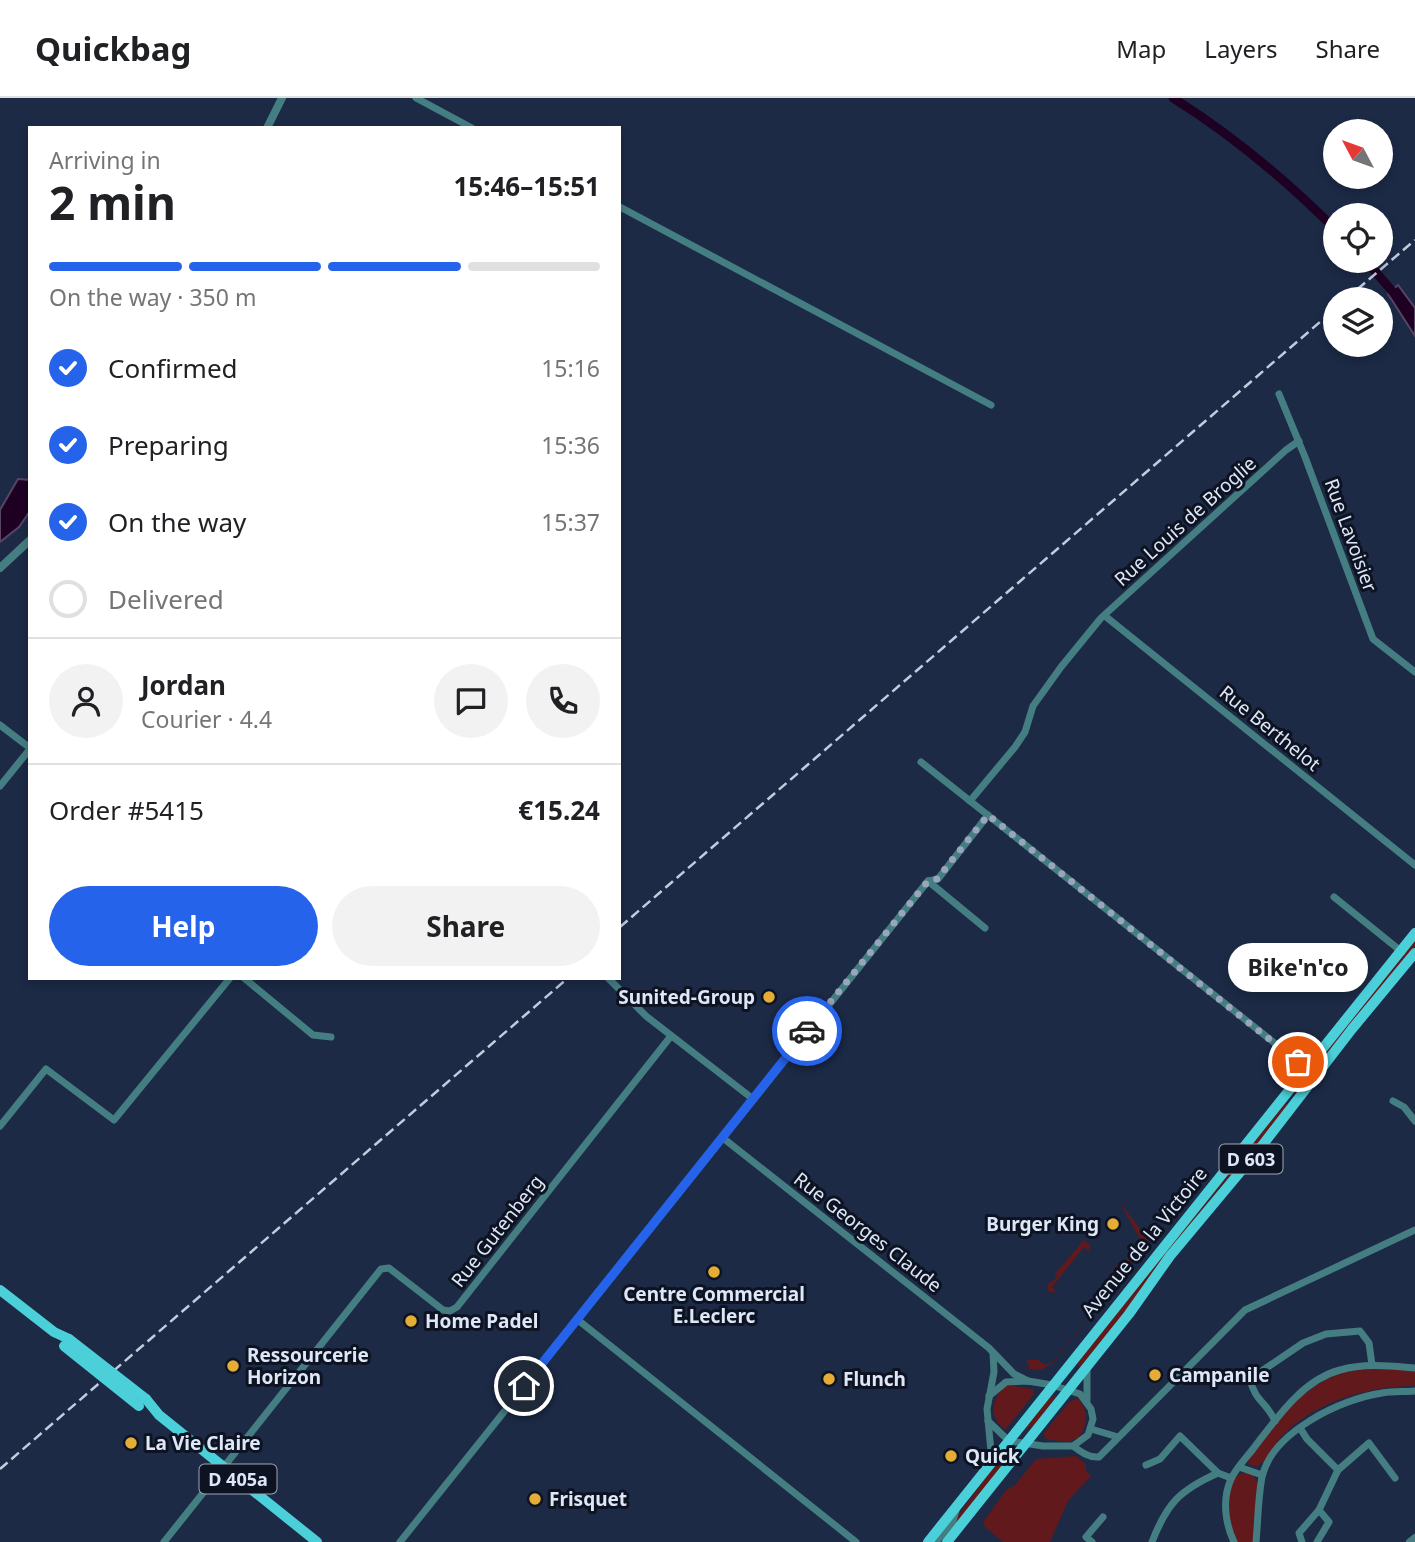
<!DOCTYPE html>
<html lang="en">
<head>
<meta charset="utf-8">
<style>
	:root { --surface:#fff; --page:#f2f2f2; --text:#202124; --muted:#757577; --line:#e0e0e0; --accent:#2563eb }
	body { margin:0; font-family:"Noto Sans",sans-serif; background:var(--page); color:var(--text); height:100vh; display:flex; flex-direction:column; font-size:26px; white-space:nowrap }
	* { box-sizing:border-box; margin:0 }
	p { font-size:23px; color:var(--muted) }
	.icon { flex:none; width:38px; height:38px; fill:none; stroke:currentColor; stroke-width:2; stroke-linecap:round; stroke-linejoin:round }
	.map { position:relative; flex:1; overflow:hidden }
	.panel { position:absolute; left:28px; top:28px; width:593px; height:854px; display:flex; flex-direction:column; background:var(--surface); border-radius:0px; box-shadow:0 4px 10px #0003 }
	.panel>* { flex:none }
	.needle { width:46px; rotate:311deg }
	.tools { position:absolute; left:1323px; top:21px; display:grid; gap:14px }
	.tools a { display:grid; place-items:center; width:70px; height:70px; border-radius:50%; background:var(--surface); box-shadow:0 4px 10px #0003; font-size:35px }
	.pin { position:absolute; display:grid; place-items:center; width:60px; height:60px; color:#fff; margin:-30px; border:4px solid #fff; border-radius:50%; box-shadow:0 2px 7px #0007 }
	.courier { position:absolute; display:grid; place-items:center; width:70px; height:70px; margin:-35px; border:5px solid #2563eb; border-radius:50%; background:#fff; color:#222; box-shadow:0 2px 9px #0007 }
	.bubble { position:absolute; height:49px; border-radius:24px; background:var(--surface); box-shadow:0 4px 10px #0003; font-size:23px; font-weight:700; line-height:49px; text-align:center }
	.overview em { font-style:normal; font-weight:700 }
	.overview div { display:flex; flex-direction:column-reverse }
	.overview { display:flex; align-items:center; justify-content:space-between; height:119px; padding:0 21px }
	h1 { font-size:46px; font-weight:700; line-height:52px }
	.bar { display:grid; grid-template-columns:repeat(4,1fr); gap:10px 7px; align-content:center; height:84px; padding:0 21px }
	.bar i { height:9px; border-radius:5px; background:var(--line) }
	.bar .current { background:var(--accent) }
	.bar p { grid-column:span 4 }
	.line { display:flex; align-items:center; gap:18px; padding:0 21px; border-top:2px solid var(--line) }
	.line div { flex:1 }
	.round { display:grid; place-items:center; flex:none; width:74px; height:74px; border-radius:37px; background:var(--page) }
	ol { padding:0 21px; list-style:none }
	li { display:flex; align-items:center; gap:21px; height:77px }
	li p { margin-inline-start:auto }
	li .icon { padding:7px; border-radius:50%; background:var(--accent); color:#fff; stroke-width:4 }
	li:last-child { color:var(--muted) }
	li i { width:38px; height:38px; border:4px solid var(--line); border-radius:50% }
	.cta { display:flex; gap:14px; margin-top:auto; padding:14px 21px }
	.cta a { flex:1; height:80px; border-radius:42px; background:var(--accent); color:#fff; font-size:28px; font-weight:700; line-height:80px; text-align:center }
	.cta a+a { background:var(--page); color:var(--text) }
	header { display:flex; align-items:center; gap:42px; box-sizing:border-box; height:98px; padding:0 35px; background:var(--surface); border-bottom:2px solid var(--line) }
	header strong { font-size:33px }
	nav { display:flex; gap:38px; margin-inline-start:auto; font-size:24px }
	.map>svg:first-child { display:block }
	.green { fill:#61191c }
	.water { fill:#1e0023; stroke:#574563; stroke-width:2 }
	.lines { fill:none; stroke-linecap:round; stroke-linejoin:round }
	.canal { stroke:#1e0023; stroke-width:9 }
	.minor { stroke:#447e82; stroke-width:7 }
	.tertiary { stroke:#447e82; stroke-width:8 }
	.primary { stroke:#4bd0da; stroke-width:10 }
	.rail { stroke:#c2ccdf; stroke-width:2.5; stroke-dasharray:10 5; stroke-linecap:butt }
	.primary-bridge { stroke:#4bd0da; stroke-width:10 }
	.done { stroke:#99a5ba; stroke-width:7; stroke-dasharray:0 12.6 }
	.route { stroke:#2563eb; stroke-width:9 }
	.poi-dot { fill:#e5ad35; stroke:#0d1320; stroke-width:2.5 }
	.labels { text-anchor:middle; dominant-baseline:central; stroke-width:6; stroke-linejoin:round; paint-order:stroke }
	.shield { fill:#0d1320; stroke:#9fa7b8; stroke-width:2 }
	.shield-label { font-size:18px; font-weight:bold; fill:#dde7f9 }
	.street-label { font-size:19px; fill:#dde7f9; stroke:#0d1320 }
	.poi-label { font-size:19px; font-weight:bold; fill:#dde7f9; stroke:#0d1320; text-anchor:start }
</style>
</head>
<body>
<header>
<strong>Quickbag</strong>
<nav><a>Map</a><a>Layers</a><a>Share</a></nav>
</header>
<div class="map">
<svg width="1415" height="1444" viewBox="0 0 1415 1444">
	<rect width="100%" height="100%" fill="#1c2a46"/>
	<g class="green">
		<polygon points="1415,841 1415,849 1368,905 1297,997 1292,993"/>
		<polygon points="1283,1004 1289,1008 1210,1101 1118,1223 1080,1269 1076,1265"/>
		<path d="M 1119,1103 L 1149,1143 L 1112,1188 L 1107,1183 C 1115,1161 1131,1164 1141,1149 L 1140,1141 Z"/>
		<polygon points="1084,1142 1090,1147 1089,1153 1084,1149 1052,1189 1056,1193 1051,1195 1047,1191 1048,1185 1052,1184 1057,1178 1055,1176"/>
		<polygon points="1103,1189 1109,1193 1053,1265 1041,1272 1028,1271 1029,1266 1026,1264 1030,1261 1038,1262 1045,1267 1053,1264 1104,1199 1097,1192"/>
		<path d="M 1364,1270 L 1415,1272 L 1415,1288 C 1369,1288 1317,1303 1284,1336 C 1274,1345 1268,1363 1256,1369 L 1249,1366 L 1247,1360 C 1281,1320 1307,1277 1364,1270 Z"/>
		<path d="M 1005,1288 L 1014,1288 L 1033,1291 L 1034,1296 L 1005,1332 C 989,1319 990,1302 1005,1288 Z"/>
		<polygon points="1057,1297 1035,1327 1023,1333 1047,1301"/>
		<path d="M 1077,1300 C 1089,1312 1089,1326 1078,1340 L 1068,1344 L 1045,1341 L 1044,1335 L 1068,1305 Z"/>
		<polygon points="1001,1358 1007,1363 942,1444 939,1444"/>
		<polygon points="1076,1358 1086,1367 1086,1373 1091,1378 1068,1403 1050,1444 1003,1444 984,1428 984,1423 1006,1392 1015,1387 1036,1361"/>
		<path d="M 1246,1374 L 1252,1376 L 1259,1387 L 1253,1444 L 1237,1444 C 1228,1427 1221,1378 1246,1374 Z"/>
	</g>
	<g class="water">
		<polygon points="1398,187 1415,210 1415,238 1388,196"/>
		<polygon points="18,381 30,382 30,413 19,429 0,444 0,412"/>
	</g>
	<g class="lines">
		<g class="canal">
			<path d="M 1173,0 C 1232,37 1286,82 1335,131"/>
			<polyline points="1366,163 1399,201"/>
		</g>
		<g class="minor">
			<polyline points="416,0 472,30"/>
			<polyline points="620,109 991,307"/>
			<polyline points="1279,296 1305,359 1373,541 1415,574"/>
			<polyline points="1105,518 1415,767"/>
			<polyline points="0,627 30,650"/>
			<polyline points="921,664 1306,970"/>
			<polyline points="0,688 30,651"/>
			<polyline points="970,703 1015,649 1025,634 1033,608 1061,569 1101,520 1286,352 1299,343"/>
			<polyline points="928,783 985,830"/>
			<polyline points="1334,799 1402,854"/>
			<polyline points="244,880 313,937 331,939"/>
			<polyline points="608,880 646,918 753,1001"/>
			<polyline points="1393,1003 1404,1009 1415,1023"/>
			<polyline points="0,1028 46,971 114,1022 230,880"/>
			<polyline points="723,1040 989,1250 1014,1276 1028,1283"/>
			<polyline points="578,1222 856,1444"/>
			<polyline points="1087,1302 1087,1268"/>
			<polyline points="988,1323 1009,1343 1043,1348 1073,1348 1088,1337 1093,1321 1091,1311 1080,1296 1052,1287 1028,1283 1006,1284 989,1298"/>
			<path d="M 1275,1323 C 1267,1304 1255,1304 1250,1281 L 1303,1245 L 1326,1236 L 1360,1233 L 1369,1245 L 1372,1267"/>
			<polyline points="1300,1330 1307,1341 1338,1372"/>
			<polyline points="1091,1331 1118,1339"/>
			<path d="M 1073,1348 C 1081,1354 1089,1360 1099,1359 L 1245,1212 L 1415,1132"/>
			<polyline points="992,1364 987,1311 994,1274 993,1255"/>
			<polyline points="1146,1367 1160,1361 1180,1338 1218,1375"/>
			<polyline points="1239,1369 1262,1377"/>
			<polyline points="164,1444 381,1171 389,1170 443,1212 450,1213 457,1209 671,938"/>
			<polyline points="400,1444 928,783 938,781 988,717"/>
			<polyline points="936,1444 953,1423 956,1413"/>
			<polyline points="1092,1444 1086,1439 1103,1419"/>
			<path d="M 1152,1444 C 1167,1405 1180,1392 1218,1375 L 1231,1380"/>
			<path d="M 1234,1444 C 1225,1425 1222,1401 1231,1381 C 1236,1370 1246,1360 1253,1351 C 1276,1321 1302,1282 1340,1272 C 1365,1265 1390,1268 1415,1270"/>
			<path d="M 1256,1444 C 1258,1423 1258,1400 1262,1379 C 1272,1334 1341,1301 1382,1295 C 1393,1293 1404,1294 1415,1293"/>
			<polyline points="1302,1444 1299,1435 1319,1412 1338,1372 1369,1345 1395,1380"/>
			<polyline points="1317,1444 1329,1424 1319,1412"/>
		</g>
		<g class="tertiary">
			<polyline points="267,30 282,0"/>
			<polyline points="0,470 30,442"/>
			<polyline points="1410,1444 1415,1440"/>
		</g>
		<g class="primary">
			<polyline points="0,1192 54,1234 69,1241"/>
			<polyline points="146,1301 159,1317 317,1444"/>
			<polyline points="928,1444 1415,835"/>
			<polyline points="947,1444 1129,1216 1170,1158 1261,1049 1352,931 1415,855"/>
		</g>
		<g class="rail">
			<polyline points="1346,201 1415,142"/>
			<polyline points="620,829 1335,211"/>
			<polyline points="0,1371 568,880"/>
		</g>
		<g class="primary-bridge">
			<polyline points="69,1241 146,1301"/>
			<polyline points="64,1248 139,1308"/>
		</g>
	</g>
	<g class="lines">
		<polyline class="done" points="807,933 928,783 937,781 988,717 1298,964"/>
		<polyline class="route" points="524,1288 807,933"/>
	</g>
	<g class="poi-dot">
		<circle cx="769" cy="899" r="7"/>
		<circle cx="1113" cy="1126" r="7"/>
		<circle cx="714" cy="1174" r="7"/>
		<circle cx="411" cy="1223" r="7"/>
		<circle cx="233" cy="1268" r="7"/>
		<circle cx="1155" cy="1277" r="7"/>
		<circle cx="829" cy="1281" r="7"/>
		<circle cx="131" cy="1345" r="7"/>
		<circle cx="951" cy="1358" r="7"/>
		<circle cx="535" cy="1401" r="7"/>
	</g>
	<g class="labels">
		<g class="shield">
			<rect x="1219.5" y="1046.5" width="63" height="29" rx="5"/>
			<rect x="199.5" y="1366.5" width="77" height="29" rx="5"/>
		</g>
		<g class="shield-label">
			<text x="1251" y="1061">D 603</text>
			<text x="238" y="1381">D 405a</text>
		</g>
		<g class="street-label">
			<text transform="translate(1185 423) rotate(-42)">Rue Louis de Broglie</text>
			<text transform="translate(1351 437) rotate(70)">Rue Lavoisier</text>
			<text transform="translate(1270 630) rotate(39)">Rue Berthelot</text>
			<text transform="translate(497 1133) rotate(-52)">Rue Gutenberg</text>
			<text transform="translate(868 1134) rotate(38)">Rue Georges Claude</text>
			<text transform="translate(1144 1144) rotate(-51)">Avenue de la Victoire</text>
		</g>
		<g class="poi-label">
			<text x="755" y="899" text-anchor="end">Sunited-Group</text>
			<text x="1099" y="1126" text-anchor="end">Burger King</text>
			<text x="714" y="1196" text-anchor="middle">Centre Commercial<tspan x="714" dy="22">E.Leclerc</tspan></text>
			<text x="425" y="1223">Home Padel</text>
			<text x="247" y="1257">Ressourcerie<tspan x="247" dy="22">Horizon</tspan></text>
			<text x="1169" y="1277">Campanile</text>
			<text x="843" y="1281">Flunch</text>
			<text x="145" y="1345">La Vie Claire</text>
			<text x="965" y="1358">Quick</text>
			<text x="549" y="1401">Frisquet</text>
		</g>
	</g>
</svg>
<div class="tools">
<a><svg class="needle" viewBox="-14 -14 28 28"><path d="M0-13l5 13h-10z" fill="#e53935"/><path d="M0 13l5-13h-10z" fill="#757577"/></svg></a>
<a><svg class="icon" aria-label="locate" viewBox="0 0 24 24"><circle cx="12" cy="12" r="6"/><path d="M12 2v4M12 18v4M2 12h4M18 12h4"/></svg></a>
<a><svg class="icon" aria-label="layers" viewBox="0 0 24 24"><path d="M12 4l9 5-9 5-9-5zM3 14l9 5 9-5"/></svg></a>
</div>
<div class="pin" style="left:1298px;top:964px;background:#ea580c"><svg class="icon" aria-label="bag" viewBox="0 0 24 24"><path d="M5 8h14l-1 12H6zM9 8a3 3 0 0 1 6 0"/></svg></div>
<div class="pin" style="left:524px;top:1288px;background:#1f2937"><svg class="icon" aria-label="home" viewBox="0 0 24 24"><path d="M3 11l9-7 9 7M6 9v11h12V9"/></svg></div>
<div class="courier" style="left:807px;top:933px"><svg class="icon" aria-label="car" viewBox="0 0 24 24"><path d="M5 17H2v-5l4-1 3-4h7l3 4 3 1v5h-3M9 17h6M6 11h13"/><circle cx="7" cy="17" r="2"/><circle cx="17" cy="17" r="2"/></svg></div>
<div class="bubble" style="left:1228px;top:845px;width:140px">Bike'n'co</div>
<section class="panel">
<div class="overview"><div><h1>2 min</h1><p>Arriving in</p></div><em>15:46–15:51</em></div>
<div class="bar"><i class="current"></i><i class="current"></i><i class="current"></i><i></i><p>On the way · 350 m</p></div>
<ol>
<li><svg class="icon" aria-label="check" viewBox="0 0 24 24"><path d="M5 12l5 5 9-10"/></svg>Confirmed<p>15:16</p></li>
<li><svg class="icon" aria-label="check" viewBox="0 0 24 24"><path d="M5 12l5 5 9-10"/></svg>Preparing<p>15:36</p></li>
<li><svg class="icon" aria-label="check" viewBox="0 0 24 24"><path d="M5 12l5 5 9-10"/></svg>On the way<p>15:37</p></li>
<li><i></i>Delivered</li>
</ol>
<div class="line" style="height:126px"><a class="round"><svg class="icon" aria-label="person" viewBox="0 0 24 24"><circle cx="12" cy="8" r="4"/><path d="M4 21q1-7 8-7t8 7"/></svg></a><div><b>Jordan</b><p>Courier · 4.4</p></div><a class="round"><svg class="icon" aria-label="chat" viewBox="0 0 24 24"><path d="M4 5h16v11H9l-5 4z"/></svg></a><a class="round"><svg class="icon" aria-label="phone" viewBox="0 0 24 24"><path d="M5 4h4l2 5-3 2q2 4 5 5l2-3 5 2v4C11 20 4 13 5 4z"/></svg></a></div>
<div class="line" style="height:91px"><div>Order #5415</div><b>€15.24</b></div>
<div class="cta"><a>Help</a><a>Share</a></div>
</section>
</div>
</body>
</html>
